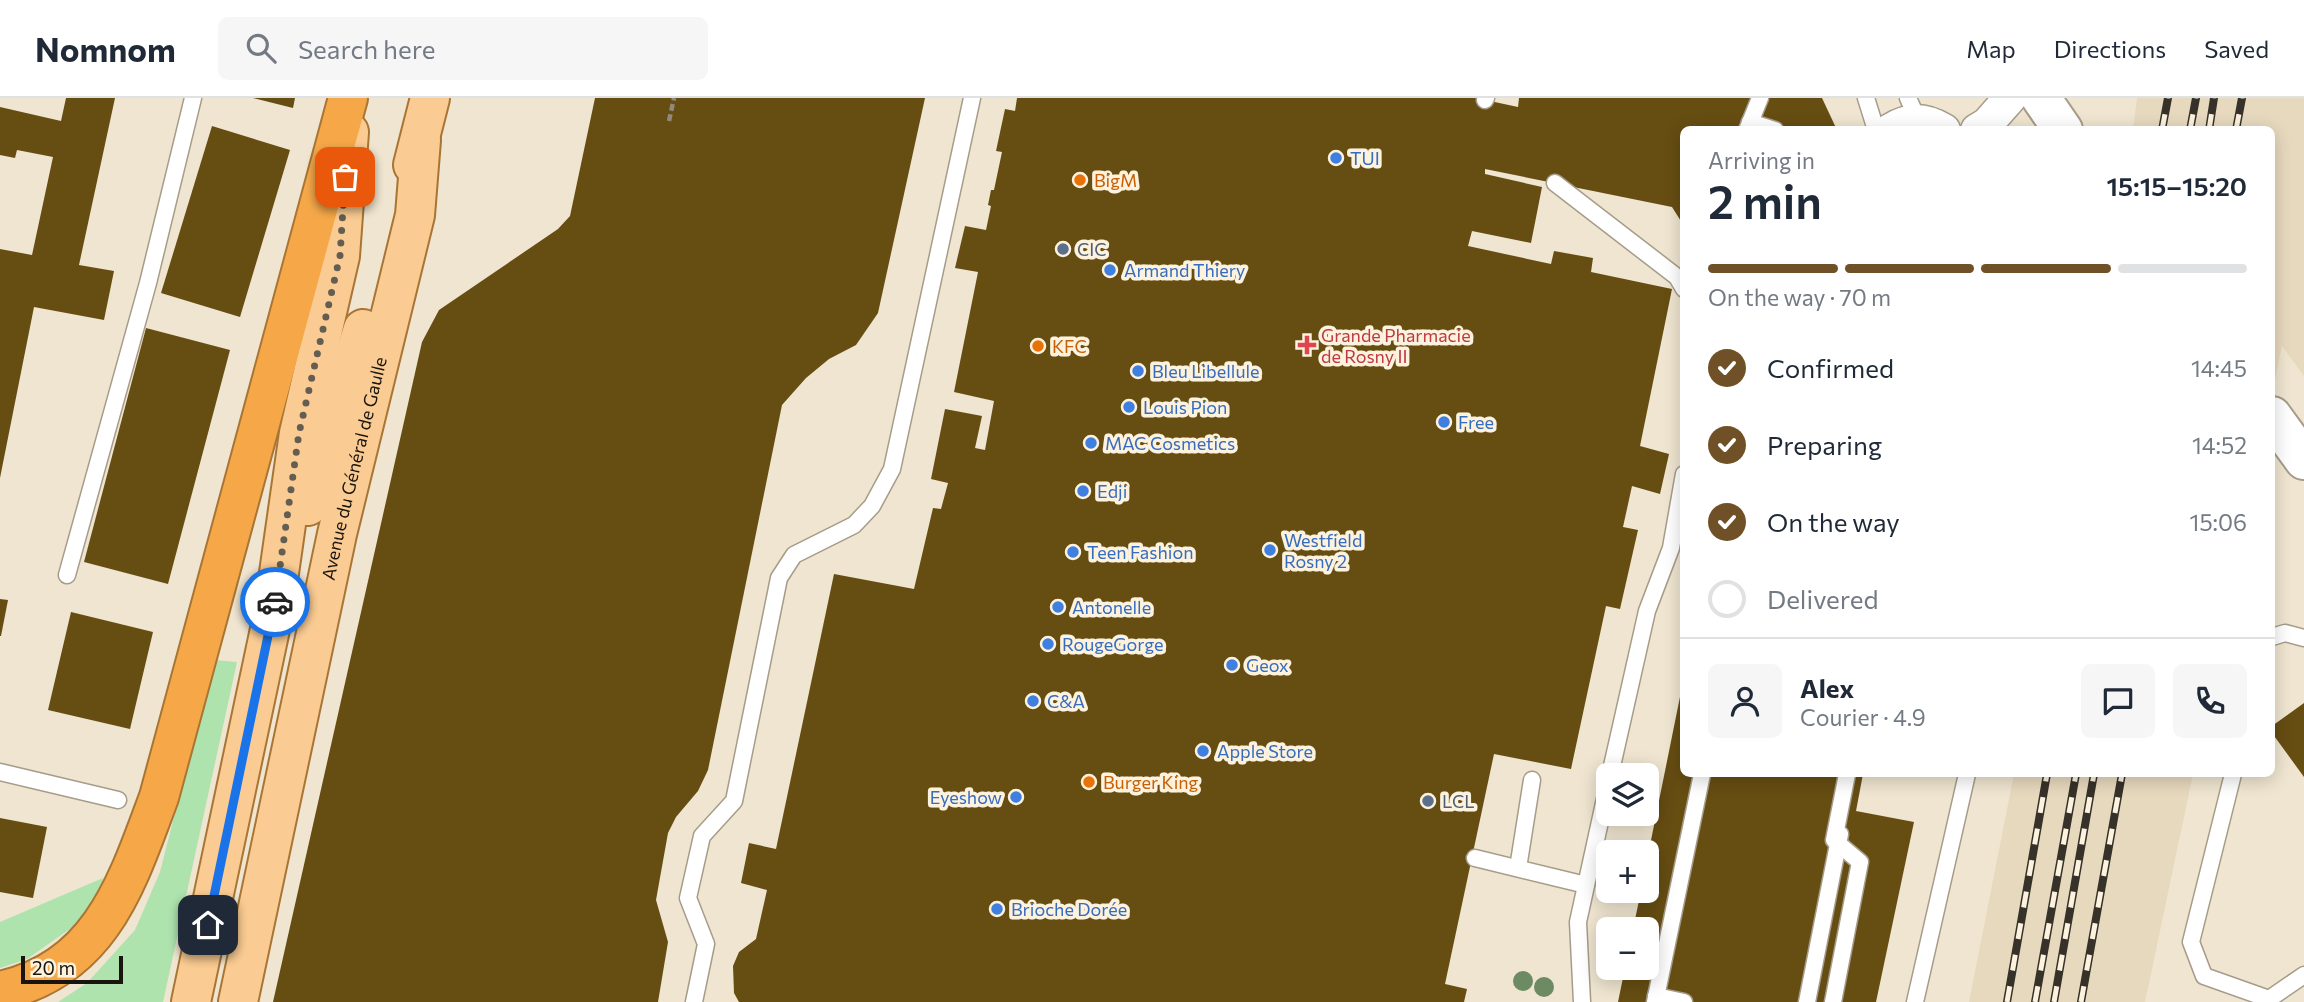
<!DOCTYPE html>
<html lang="en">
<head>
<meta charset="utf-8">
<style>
	:root { --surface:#fff; --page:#f6f6f7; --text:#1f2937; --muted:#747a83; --line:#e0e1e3; --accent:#705026 }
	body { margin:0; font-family:Commissioner,sans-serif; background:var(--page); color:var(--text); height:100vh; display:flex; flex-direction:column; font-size:26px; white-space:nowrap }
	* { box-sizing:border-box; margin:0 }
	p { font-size:23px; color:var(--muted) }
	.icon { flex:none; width:38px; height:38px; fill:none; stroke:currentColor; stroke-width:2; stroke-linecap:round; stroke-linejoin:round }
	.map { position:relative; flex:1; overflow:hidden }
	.panel { position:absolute; left:1680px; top:28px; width:595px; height:651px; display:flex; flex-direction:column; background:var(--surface); border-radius:10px; box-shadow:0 4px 18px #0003 }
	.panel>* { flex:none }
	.controls { position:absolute; left:1596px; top:665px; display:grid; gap:14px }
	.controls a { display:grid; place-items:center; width:63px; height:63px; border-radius:10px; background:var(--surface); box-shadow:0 4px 18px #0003; font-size:35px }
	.scale { position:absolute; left:21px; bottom:18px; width:102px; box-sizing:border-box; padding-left:7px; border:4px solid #19150e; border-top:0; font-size:19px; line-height:24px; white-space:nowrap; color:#19150e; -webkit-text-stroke:5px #fcf2dd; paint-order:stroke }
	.pin { position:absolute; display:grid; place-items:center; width:60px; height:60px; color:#fff; margin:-30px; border-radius:14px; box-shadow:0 4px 10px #0006 }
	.courier { position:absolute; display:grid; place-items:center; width:70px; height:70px; margin:-35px; border:5px solid #1a73e8; border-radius:50%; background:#fff; color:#222; box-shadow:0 2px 9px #0007 }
	.overview em { font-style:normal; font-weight:600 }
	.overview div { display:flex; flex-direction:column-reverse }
	.overview { display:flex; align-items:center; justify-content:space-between; height:119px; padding:0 28px }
	h1 { font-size:46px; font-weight:600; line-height:52px }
	.bar { display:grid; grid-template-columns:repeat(4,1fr); gap:10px 7px; align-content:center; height:84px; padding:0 28px }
	.bar i { height:9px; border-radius:5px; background:var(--line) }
	.bar .on { background:var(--accent) }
	.bar p { grid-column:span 4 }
	.line { display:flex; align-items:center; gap:18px; padding:0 28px; border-top:2px solid var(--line) }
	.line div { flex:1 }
	.round { display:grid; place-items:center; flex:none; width:74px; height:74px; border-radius:10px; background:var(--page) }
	ol { padding:0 28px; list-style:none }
	li { display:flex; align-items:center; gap:21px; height:77px }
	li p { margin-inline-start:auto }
	li .icon { padding:7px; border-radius:50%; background:var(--accent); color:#fff; stroke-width:4 }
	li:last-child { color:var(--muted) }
	li i { width:38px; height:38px; border:4px solid var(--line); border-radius:50% }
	header { display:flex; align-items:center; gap:42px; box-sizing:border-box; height:98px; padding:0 35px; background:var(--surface); border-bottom:2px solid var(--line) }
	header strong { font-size:33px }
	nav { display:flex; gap:38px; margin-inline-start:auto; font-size:24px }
	.search { width:490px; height:63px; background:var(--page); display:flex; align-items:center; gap:18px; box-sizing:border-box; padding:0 24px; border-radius:10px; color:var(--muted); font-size:26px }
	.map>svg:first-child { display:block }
	.built { fill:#e7d9be }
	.green { fill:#aee3ae }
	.building { fill:#664d12 }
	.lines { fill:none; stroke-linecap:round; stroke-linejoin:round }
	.service-casing { stroke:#a69c89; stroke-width:19 }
	.minor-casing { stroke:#a69c89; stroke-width:35 }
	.secondary-casing { stroke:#a69c89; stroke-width:42 }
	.primary-casing { stroke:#a97534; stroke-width:42 }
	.motorway-casing { stroke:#a97534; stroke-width:42 }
	.path { stroke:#91897b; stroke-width:4.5; stroke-dasharray:7 3.5; stroke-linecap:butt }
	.service { stroke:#fff; stroke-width:16 }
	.minor { stroke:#fff; stroke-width:32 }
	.secondary { stroke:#fff; stroke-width:38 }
	.primary { stroke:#facb92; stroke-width:38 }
	.motorway { stroke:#f6a849; stroke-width:38 }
	.rail-casing { stroke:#363129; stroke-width:8 }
	.rail { stroke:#fcf2dd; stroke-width:5; stroke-dasharray:16; stroke-linecap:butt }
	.tree { fill:#6c8b63 }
	.done { stroke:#645e52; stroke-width:7; stroke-dasharray:0 12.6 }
	.route { stroke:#1a73e8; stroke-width:9 }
	.shop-dot { fill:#3f7fe0; stroke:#fcf2dd; stroke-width:2.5 }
	.food-dot { fill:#e8710a; stroke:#fcf2dd; stroke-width:2.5 }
	.service-dot { fill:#5c6f8a; stroke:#fcf2dd; stroke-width:2.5 }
	.health-dot { fill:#e0444e; stroke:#fcf2dd; stroke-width:2.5 }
	.labels { text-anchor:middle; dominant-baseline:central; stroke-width:7; stroke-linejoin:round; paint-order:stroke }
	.shop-label { font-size:18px; fill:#366cbe; stroke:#fcf2dd; text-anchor:start }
	.food-label { font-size:18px; fill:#c56008; stroke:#fcf2dd; text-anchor:start }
	.service-label { font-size:18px; fill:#4e5e75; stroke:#fcf2dd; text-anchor:start }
	.health-label { font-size:18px; fill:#be3a42; stroke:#fcf2dd; text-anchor:start }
	.street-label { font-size:18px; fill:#19150e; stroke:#fcf2dd }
</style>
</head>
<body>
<header>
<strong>Nomnom</strong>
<div class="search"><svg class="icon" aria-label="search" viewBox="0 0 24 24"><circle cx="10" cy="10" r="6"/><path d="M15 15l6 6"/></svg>Search here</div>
<nav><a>Map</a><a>Directions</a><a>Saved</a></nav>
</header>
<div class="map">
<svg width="2304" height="904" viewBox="0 0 2304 904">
	<rect width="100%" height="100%" fill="#efe5d0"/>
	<g class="built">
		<polygon points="2137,0 2304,0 2304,278 2282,248 2272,296 2272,32 2133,31"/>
		<polygon points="2014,676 2193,676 2145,904 1969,904"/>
	</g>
	<g class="green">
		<polygon points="214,562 237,564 163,904 58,904 87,885 135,832 160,774"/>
		<polygon points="103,780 94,814 27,861 0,870 0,824"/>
	</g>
	<g class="building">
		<polygon points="66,0 115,0 79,167 114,173 104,222 34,209 0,380 0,151 32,157 53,59 17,52 15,60 0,57 0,9 61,23"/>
		<polygon points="253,0 295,0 293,10"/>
		<polygon points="595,0 925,0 878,215 856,247 829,261 806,280 782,307 708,672 698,693 676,719 668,735 656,802 668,844 658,904 273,904 422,244 439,212 558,131 570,118"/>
		<polygon points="1017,0 1476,0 1518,9 1519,0 1822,0 1837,32 1684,32 1684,128 1672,109 1485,71 1485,76 1542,89 1531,145 1472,133 1468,148 1551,166 1554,153 1593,160 1591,174 1672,191 1640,348 1669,356 1660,396 1632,388 1623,429 1638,432 1620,511 1606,508 1571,671 1494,656 1445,886 1467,891 1464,904 739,904 734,895 733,868 739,854 756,841 767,792 741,785 749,745 776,751 834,476 914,491 933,410 941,411 948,385 931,381 945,311 982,318 975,350 985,352 994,303 954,294 978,174 955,170 965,128 986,132 991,108 988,107 991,92 994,92 1002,54 996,53 1005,11 1015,13"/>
		<polygon points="212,28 290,52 240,219 161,195"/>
		<polygon points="146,230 230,252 168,486 84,464"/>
		<polygon points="0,501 8,502 1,538 0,538"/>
		<polygon points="71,514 153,534 130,631 48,612"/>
		<polygon points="1682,589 1684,676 1863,676 1856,713 1914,724 1876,904 1618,904 1625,870 1647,870 1647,831 1633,831 1641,793 1647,793 1647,762"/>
		<polygon points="2304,605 2304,679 2272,635 2272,628"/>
		<polygon points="0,720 47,729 33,800 0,794"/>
	</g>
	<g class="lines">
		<g class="service-casing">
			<g id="service">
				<polyline points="1866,0 1876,32"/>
				<polyline points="1908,0 1918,22"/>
				<polyline points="1485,2 1486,0"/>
				<polyline points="1750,24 1775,32"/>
				<polyline points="1747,32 1760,0"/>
				<polyline points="1555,85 1677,179 1684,191"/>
				<polyline points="67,477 148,185 193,0"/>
				<polyline points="2272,539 2285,535 2304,540"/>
				<polyline points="0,674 118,702"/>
				<polyline points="2233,676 2191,844 2204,878 2269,901 2304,877"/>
				<polyline points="1610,677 1647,513 1671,450 1684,376"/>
				<polyline points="1475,760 1586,787"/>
				<polyline points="1518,770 1532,682"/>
				<polyline points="1656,898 1684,904"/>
				<polyline points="694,904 706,846 688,800 702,738 734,703 779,480 794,457 854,427 872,408 892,371 972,0"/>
				<polyline points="1582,904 1578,824 1608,687"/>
				<polyline points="1655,904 1702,676"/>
				<polyline points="1807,904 1840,736"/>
				<polyline points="1833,904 1860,764 1834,742 1847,676"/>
				<polyline points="1915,904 1967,676"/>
			</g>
		</g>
		<g class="minor-casing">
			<g id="minor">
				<path d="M 1890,32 C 1909,20 1924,20 1944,32"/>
				<polyline points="1977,32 1987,26 2010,0"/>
			</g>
		</g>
		<g class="secondary-casing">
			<g id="secondary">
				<polyline points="2041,0 2063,32"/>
				<polyline points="2272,318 2304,362"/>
			</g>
		</g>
		<g class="primary-casing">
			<g id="primary">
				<polyline points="413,67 430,0"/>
				<polyline points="308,408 363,231"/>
				<polyline points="191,904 273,517 299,335 340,158 349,34"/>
				<path id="s1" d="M 238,904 L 337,436 L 415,117 L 421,42"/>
			</g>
		</g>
		<g class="motorway-casing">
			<path id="motorway" d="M 0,893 C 101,871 127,785 159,699 L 348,0"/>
		</g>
		<polyline class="path" points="669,23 674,0"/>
		<use href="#service" class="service"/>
		<use href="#minor" class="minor"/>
		<use href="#secondary" class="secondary"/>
		<use href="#primary" class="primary"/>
		<use href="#motorway" class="motorway"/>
		<g class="rail-casing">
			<g id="rail">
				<polyline points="2162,32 2168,0"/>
				<polyline points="2190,32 2196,0"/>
				<polyline points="2209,32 2214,0"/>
				<polyline points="2236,32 2242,0"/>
				<polyline points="2007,904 2047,676"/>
				<polyline points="2035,904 2076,676"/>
				<polyline points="2054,904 2094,676"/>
				<polyline points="2081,904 2122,676"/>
			</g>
		</g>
		<use href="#rail" class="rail"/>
	</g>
	<g class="tree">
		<circle cx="1523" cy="883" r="10"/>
		<circle cx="1544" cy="889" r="10"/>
	</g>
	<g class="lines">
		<polyline class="done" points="275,504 299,335 340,158 345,79"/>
		<polyline class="route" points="208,827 275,504"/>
	</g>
	<g class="shop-dot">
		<circle cx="1336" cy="60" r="7"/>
		<circle cx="1110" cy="172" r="7"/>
		<circle cx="1138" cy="273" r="7"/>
		<circle cx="1129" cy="309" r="7"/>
		<circle cx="1444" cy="324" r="7"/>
		<circle cx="1091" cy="345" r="7"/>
		<circle cx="1083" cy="393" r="7"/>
		<circle cx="1270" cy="452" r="7"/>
		<circle cx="1073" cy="454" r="7"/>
		<circle cx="1058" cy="509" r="7"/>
		<circle cx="1048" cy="546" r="7"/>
		<circle cx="1232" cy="567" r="7"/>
		<circle cx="1033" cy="603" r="7"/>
		<circle cx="1203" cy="653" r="7"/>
		<circle cx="1016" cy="699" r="7"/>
		<circle cx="997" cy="811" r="7"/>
	</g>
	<g class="food-dot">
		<circle cx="1080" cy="82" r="7"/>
		<circle cx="1038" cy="248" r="7"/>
		<circle cx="1089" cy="684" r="7"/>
	</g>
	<g class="service-dot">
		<circle cx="1063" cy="151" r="7"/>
		<circle cx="1428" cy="703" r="7"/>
	</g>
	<path class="health-dot" d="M1303.5 236.5h7v7h7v7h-7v7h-7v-7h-7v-7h7z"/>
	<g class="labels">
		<g class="shop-label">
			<text x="1350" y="60">TUI</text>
			<text x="1124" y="172">Armand Thiery</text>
			<text x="1152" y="273">Bleu Libellule</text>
			<text x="1143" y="309">Louis Pion</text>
			<text x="1458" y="324">Free</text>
			<text x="1105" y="345">MAC Cosmetics</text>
			<text x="1097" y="393">Edji</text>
			<text x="1284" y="442">Westfield<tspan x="1284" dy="21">Rosny 2</tspan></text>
			<text x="1087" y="454">Teen Fashion</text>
			<text x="1072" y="509">Antonelle</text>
			<text x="1062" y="546">RougeGorge</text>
			<text x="1246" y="567">Geox</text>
			<text x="1047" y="603">C&amp;A</text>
			<text x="1217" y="653">Apple Store</text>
			<text x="1002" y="699" text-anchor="end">Eyeshow</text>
			<text x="1011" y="811">Brioche Dorée</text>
		</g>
		<g class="food-label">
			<text x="1094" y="82">BigM</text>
			<text x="1052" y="248">KFC</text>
			<text x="1103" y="684">Burger King</text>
		</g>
		<g class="service-label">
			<text x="1077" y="151">CIC</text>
			<text x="1442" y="703">LCL</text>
		</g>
		<g class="health-label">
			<text x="1321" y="237">Grande Pharmacie<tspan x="1321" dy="21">de Rosny II</tspan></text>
		</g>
		<g class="street-label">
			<text stroke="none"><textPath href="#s1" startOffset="546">Avenue du Général de Gaulle</textPath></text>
		</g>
	</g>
</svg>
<div class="controls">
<a><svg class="icon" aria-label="layers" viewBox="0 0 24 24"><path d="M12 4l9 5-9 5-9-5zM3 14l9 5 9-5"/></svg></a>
<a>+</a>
<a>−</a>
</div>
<div class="scale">20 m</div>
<div class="pin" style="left:345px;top:79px;background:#ea580c"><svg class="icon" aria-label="bag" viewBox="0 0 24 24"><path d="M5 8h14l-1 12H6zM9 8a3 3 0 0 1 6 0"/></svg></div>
<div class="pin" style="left:208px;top:827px;background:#1f2937"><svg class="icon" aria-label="home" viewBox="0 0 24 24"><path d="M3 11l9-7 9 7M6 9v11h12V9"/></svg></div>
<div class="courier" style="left:275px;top:504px"><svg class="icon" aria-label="car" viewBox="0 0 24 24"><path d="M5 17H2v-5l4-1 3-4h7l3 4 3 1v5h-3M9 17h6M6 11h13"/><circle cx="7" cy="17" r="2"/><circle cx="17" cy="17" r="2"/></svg></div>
<section class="panel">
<div class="overview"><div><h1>2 min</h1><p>Arriving in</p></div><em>15:15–15:20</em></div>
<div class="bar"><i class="on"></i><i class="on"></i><i class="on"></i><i></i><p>On the way · 70 m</p></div>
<ol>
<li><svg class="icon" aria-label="check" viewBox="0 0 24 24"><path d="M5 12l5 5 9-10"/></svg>Confirmed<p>14:45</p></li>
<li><svg class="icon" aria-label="check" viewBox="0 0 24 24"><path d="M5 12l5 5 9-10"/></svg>Preparing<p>14:52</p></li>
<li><svg class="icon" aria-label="check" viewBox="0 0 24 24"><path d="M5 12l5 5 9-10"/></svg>On the way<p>15:06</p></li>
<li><i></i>Delivered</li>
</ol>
<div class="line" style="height:126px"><a class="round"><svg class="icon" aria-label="person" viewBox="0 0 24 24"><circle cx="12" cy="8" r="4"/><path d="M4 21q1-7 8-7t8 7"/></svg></a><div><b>Alex</b><p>Courier · 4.9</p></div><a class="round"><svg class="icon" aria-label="chat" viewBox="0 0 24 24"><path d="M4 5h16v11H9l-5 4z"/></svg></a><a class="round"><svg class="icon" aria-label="phone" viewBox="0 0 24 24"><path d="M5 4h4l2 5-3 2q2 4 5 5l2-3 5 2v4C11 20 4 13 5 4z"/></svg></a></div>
</section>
</div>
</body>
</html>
